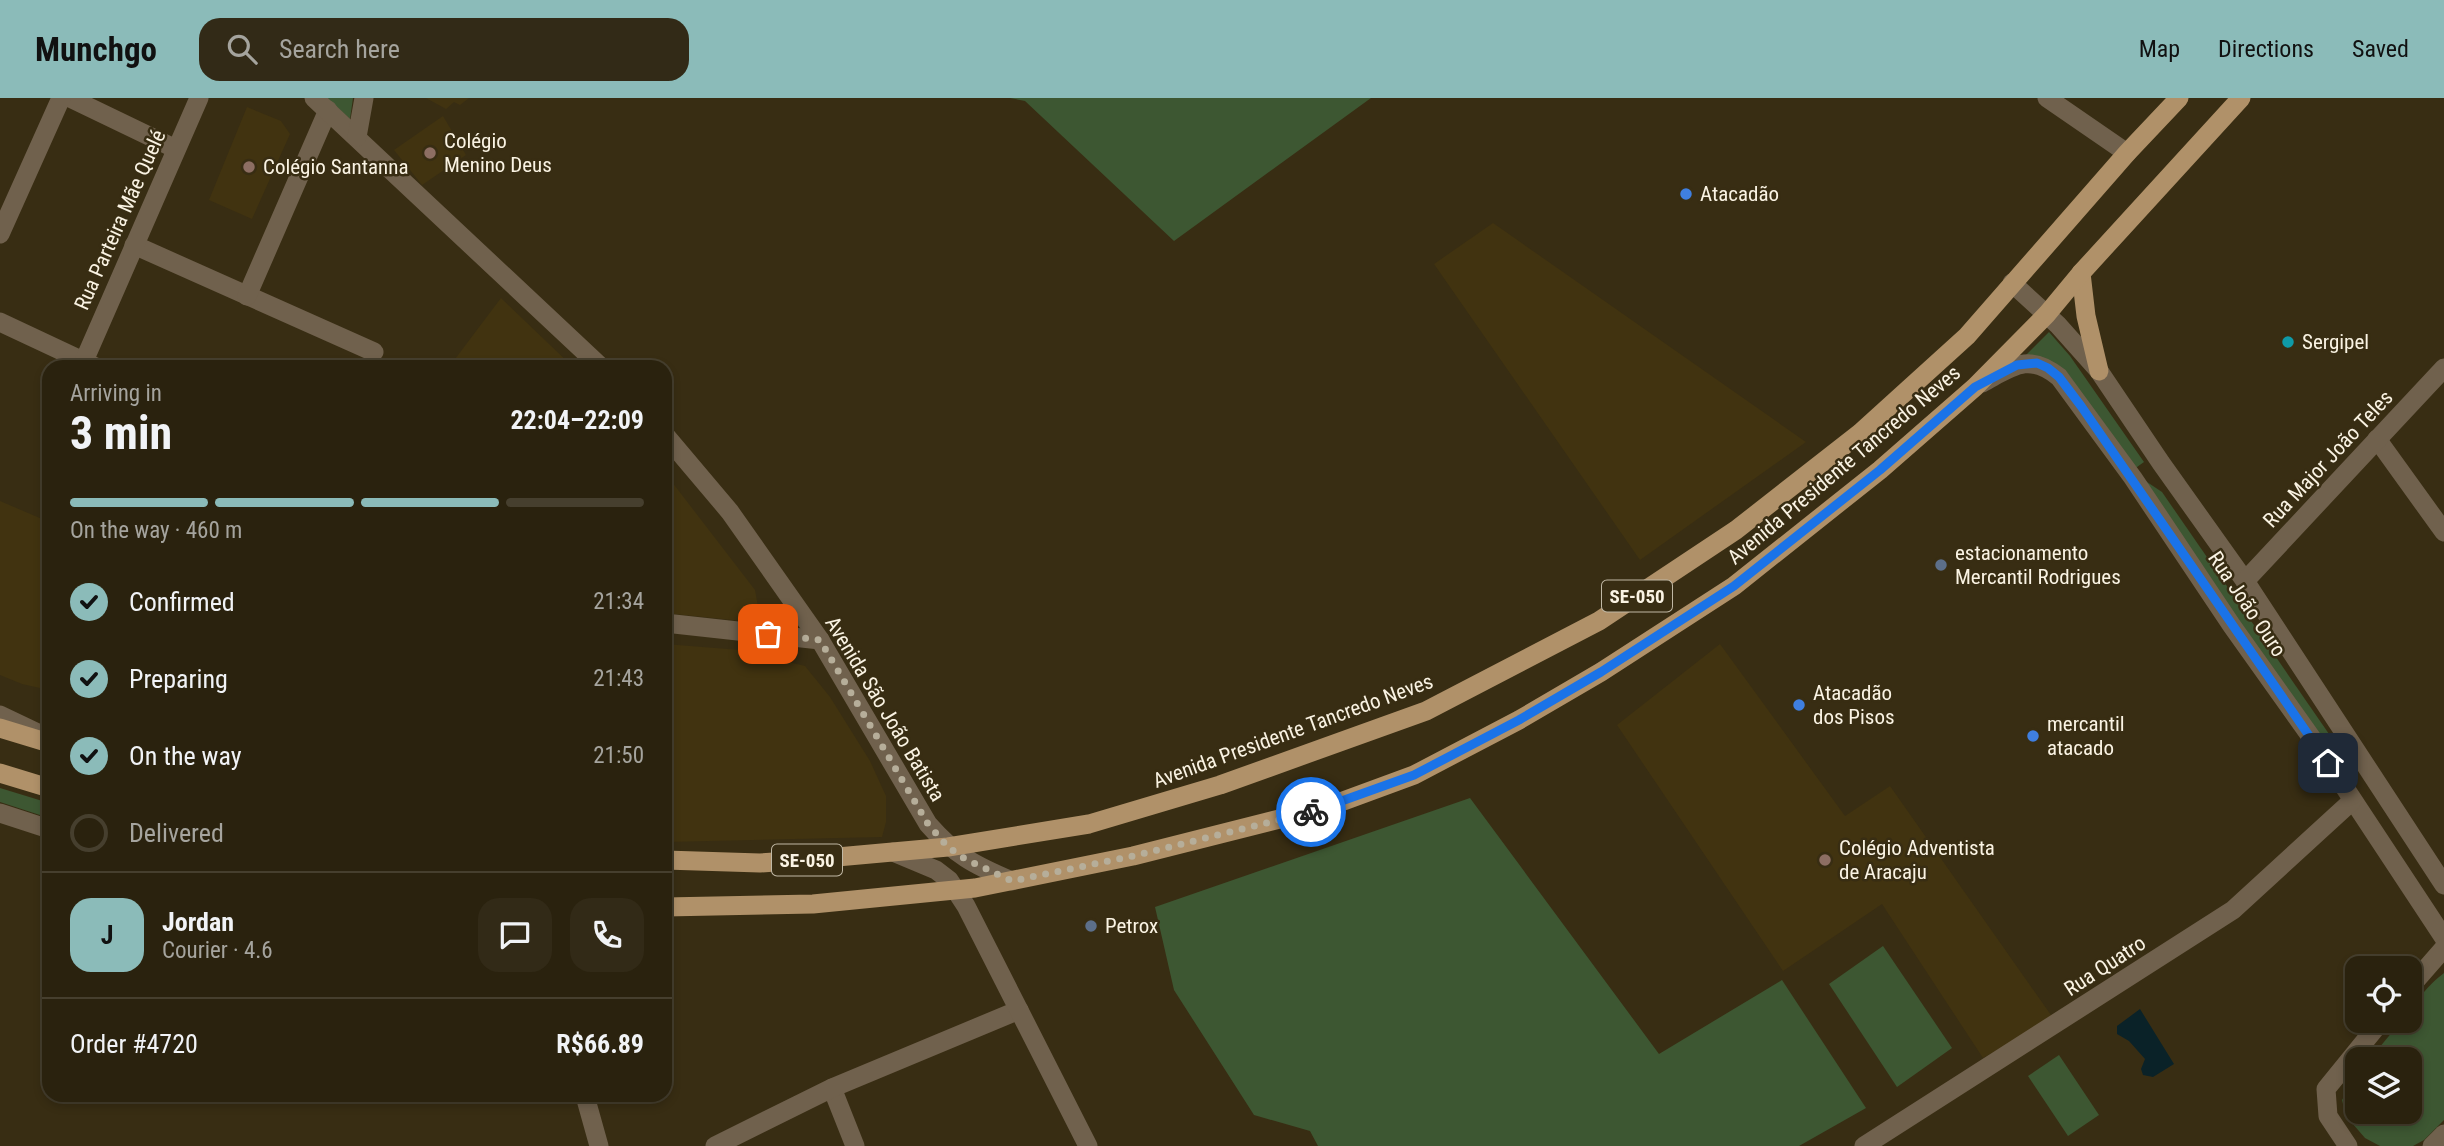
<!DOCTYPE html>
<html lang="en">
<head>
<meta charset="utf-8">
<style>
	:root { --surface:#2a220e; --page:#322a17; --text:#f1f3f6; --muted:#a5a49e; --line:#463f2e; --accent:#8bbbb9 }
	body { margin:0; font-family:"Roboto Condensed",sans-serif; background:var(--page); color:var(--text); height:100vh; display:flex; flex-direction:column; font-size:26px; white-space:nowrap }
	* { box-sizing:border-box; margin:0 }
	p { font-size:23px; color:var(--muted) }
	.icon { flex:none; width:38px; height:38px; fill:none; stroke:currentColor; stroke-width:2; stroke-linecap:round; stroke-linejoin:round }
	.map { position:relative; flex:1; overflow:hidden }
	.drawer { position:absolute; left:42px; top:262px; width:630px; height:742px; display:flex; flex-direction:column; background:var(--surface); border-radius:21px; box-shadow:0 4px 10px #0003,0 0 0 2px var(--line) }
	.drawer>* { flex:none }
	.controls { position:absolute; left:2345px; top:858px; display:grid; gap:14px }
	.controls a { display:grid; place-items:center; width:77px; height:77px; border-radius:14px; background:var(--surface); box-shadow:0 4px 10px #0003,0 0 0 2px var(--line); font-size:35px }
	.pin { position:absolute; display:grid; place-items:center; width:60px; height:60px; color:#fff; margin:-30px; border-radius:14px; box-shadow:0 4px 10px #0006 }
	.courier { position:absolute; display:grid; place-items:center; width:70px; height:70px; margin:-35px; border:5px solid #1a73e8; border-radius:50%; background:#fff; color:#222; box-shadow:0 2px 9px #0007 }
	.head em { font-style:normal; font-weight:700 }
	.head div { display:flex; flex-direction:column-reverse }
	.head { display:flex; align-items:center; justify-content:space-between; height:119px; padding:0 28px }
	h1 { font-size:46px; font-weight:700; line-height:52px }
	.bar { display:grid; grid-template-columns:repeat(4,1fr); gap:10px 7px; align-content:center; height:84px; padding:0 28px }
	.bar i { height:9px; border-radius:5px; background:var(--line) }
	.bar .active { background:var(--accent) }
	.bar p { grid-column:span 4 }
	.line { display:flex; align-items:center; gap:18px; padding:0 28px; border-top:2px solid var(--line) }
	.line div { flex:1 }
	.round { display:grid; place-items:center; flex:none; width:74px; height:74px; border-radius:21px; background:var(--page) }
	ol { padding:0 28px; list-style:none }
	li { display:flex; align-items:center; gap:21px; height:77px }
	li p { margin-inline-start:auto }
	li .icon { padding:7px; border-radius:50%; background:var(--accent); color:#111; stroke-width:4 }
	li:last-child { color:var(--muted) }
	li i { width:38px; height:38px; border:4px solid var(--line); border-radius:50% }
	header { display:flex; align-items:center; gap:42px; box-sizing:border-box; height:98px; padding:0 35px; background:var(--accent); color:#111 }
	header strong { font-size:33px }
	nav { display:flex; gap:38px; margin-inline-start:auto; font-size:24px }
	.search { width:490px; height:63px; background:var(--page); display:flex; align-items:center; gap:18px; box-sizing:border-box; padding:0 24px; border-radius:21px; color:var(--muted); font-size:26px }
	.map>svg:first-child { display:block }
	.built { fill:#413310 }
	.green { fill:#3d5732 }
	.water { fill:#0a2228 }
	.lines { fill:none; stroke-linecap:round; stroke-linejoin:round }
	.minor { stroke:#70614d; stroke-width:19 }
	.tertiary { stroke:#70614d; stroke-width:19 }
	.primary { stroke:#b09169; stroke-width:19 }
	.done { stroke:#b6ae9a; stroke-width:7; stroke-dasharray:0 12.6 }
	.route { stroke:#1a73e8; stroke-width:9 }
	.education-dot { fill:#8d6e63; stroke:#382d13; stroke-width:2.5 }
	.shop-dot { fill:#3f7fe0; stroke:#382d13; stroke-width:2.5 }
	.culture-dot { fill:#0f9aa8; stroke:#382d13; stroke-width:2.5 }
	.service-dot { fill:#5c6f8a; stroke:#382d13; stroke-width:2.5 }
	.labels { text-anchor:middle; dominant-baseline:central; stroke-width:5; stroke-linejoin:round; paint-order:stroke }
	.shield { fill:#382d13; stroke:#c0b8a5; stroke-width:2 }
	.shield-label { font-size:19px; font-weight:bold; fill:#faf3e3 }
	.poi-label { font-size:21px; fill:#faf3e3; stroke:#382d13; text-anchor:start }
	.street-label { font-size:21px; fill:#faf3e3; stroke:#382d13 }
</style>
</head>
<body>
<header>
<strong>Munchgo</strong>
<div class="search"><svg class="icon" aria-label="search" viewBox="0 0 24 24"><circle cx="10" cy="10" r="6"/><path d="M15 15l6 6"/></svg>Search here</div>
<nav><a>Map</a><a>Directions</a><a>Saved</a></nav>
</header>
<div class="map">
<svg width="2444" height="1048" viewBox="0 0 2444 1048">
	<rect width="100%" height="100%" fill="#382d13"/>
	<g class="built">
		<polygon points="426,0 469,0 460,7 454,4 446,11"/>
		<polygon points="247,9 281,23 290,36 252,121 209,102"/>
		<polygon points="443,18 466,57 422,87 394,52"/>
		<polygon points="1493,125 1806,344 1640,462 1434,166"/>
		<polygon points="501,200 573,269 449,269"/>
		<polygon points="665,375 755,492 761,525 665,515"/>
		<polygon points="0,403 49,424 49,592 22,586 0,577"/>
		<polygon points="665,546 740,552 805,568 830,599 870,663 886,698 886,724 882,739 665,744"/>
		<polygon points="1720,546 1845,718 1890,688 2053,920 1983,960 1882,806 1783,873 1617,627"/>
	</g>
	<g class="green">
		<polygon points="327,0 353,0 350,21"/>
		<polygon points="1010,0 1371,0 1174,143 1025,3"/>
		<polygon points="2049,234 2070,258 2144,364 2130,374 2058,267 2026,257"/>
		<polygon points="2144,382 2162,394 2329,636 2314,636"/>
		<polygon points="0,690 49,705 49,720 0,704"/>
		<polygon points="1470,700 1659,956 1782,882 1866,1010 1799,1048 1318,1048 1310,1033 1254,1017 1174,892 1155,809"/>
		<polygon points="1883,848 1952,950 1897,989 1829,886"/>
		<path d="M 2444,875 L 2444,1022 L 2424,1042 L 2413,1048 L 2380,1048 L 2365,1040 L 2346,1018 L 2342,1002 L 2357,978 L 2357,1013 L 2410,1013 L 2410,961 L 2370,961 L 2402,922 L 2410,922 C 2410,906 2431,885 2444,875 Z"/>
		<polygon points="2059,957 2099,1017 2068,1038 2028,978"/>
	</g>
	<polygon class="water" points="2140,911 2174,966 2153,979 2143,977 2141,971 2145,961 2129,943 2117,936 2117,928"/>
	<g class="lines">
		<g class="minor">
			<polyline points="70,0 176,51"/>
			<polyline points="2047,0 2127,55"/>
			<polyline points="0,136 61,0"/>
			<polyline points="134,147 374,254"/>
			<polyline points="2012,185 2058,227 2099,273 2161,365 2245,483 2444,787"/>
			<polyline points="247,198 328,12"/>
			<polyline points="0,224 98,270"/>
			<polyline points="84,263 199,0"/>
			<path d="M 1982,285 C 2012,269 2028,254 2059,279 L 2133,380 L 2232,528 L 2316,646 L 2444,840"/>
			<polyline points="2377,341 2444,434"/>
			<polyline points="2245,483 2444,270"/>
			<polyline points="665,525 820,542"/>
			<polyline points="0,715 49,731"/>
			<polyline points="2410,889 2444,850"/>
			<polyline points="832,990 855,1048"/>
			<polyline points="585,998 599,1048"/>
			<polyline points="715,1048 832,990 1019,912"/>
			<polyline points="1864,1048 2233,812 2352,703"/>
			<polyline points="2348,1048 2328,1018 2326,991 2382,922"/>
			<polyline points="2432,1048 2444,1036"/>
		</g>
		<g class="tertiary">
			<polyline points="314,0 602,270"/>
			<polyline points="357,39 364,0"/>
			<path d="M 665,337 L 730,414 L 820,542 L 928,726 C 955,757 974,767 1012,783"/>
			<polyline points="0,617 42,637"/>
			<polyline points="893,754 936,772 949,782 966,808 1088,1048"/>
		</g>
		<g class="primary">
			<polyline points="2081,175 2086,218 2099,273"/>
			<polyline points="0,630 49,645"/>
			<polyline points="0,675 49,690"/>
			<polyline points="665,762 760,765 804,762 948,749 1089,726 1220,687 1426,613 1599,523 1736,432 1860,335 1967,238 2127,55 2179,0"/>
			<polyline points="665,809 813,806 975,790 1133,758 1327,709 1414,677 1519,622 1601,574 1734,488 1880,372 1975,289 2047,216 2081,175 2241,0"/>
		</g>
	</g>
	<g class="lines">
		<polyline class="done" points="768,536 820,542 928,726 948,749 965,761 1012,783 1133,758 1311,714"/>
		<polyline class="route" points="1311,714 1414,677 1519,622 1601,574 1734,488 1880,372 1975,289 2017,267 2037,265 2048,270 2059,279 2081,308 2328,665"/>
	</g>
	<g class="education-dot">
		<circle cx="430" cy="55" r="7"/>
		<circle cx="249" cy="69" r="7"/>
		<circle cx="1825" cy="762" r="7"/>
	</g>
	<g class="shop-dot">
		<circle cx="1686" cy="96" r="7"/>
		<circle cx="1799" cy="607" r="7"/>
		<circle cx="2033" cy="638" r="7"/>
	</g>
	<circle class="culture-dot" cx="2288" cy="244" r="7"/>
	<g class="service-dot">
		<circle cx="1941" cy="467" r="7"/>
		<circle cx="1091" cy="828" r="7"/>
	</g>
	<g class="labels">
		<g class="shield">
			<rect x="1602" y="482.5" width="70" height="31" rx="5"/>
			<rect x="772" y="746.5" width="70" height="31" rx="5"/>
		</g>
		<g class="shield-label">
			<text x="1637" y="498">SE-050</text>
			<text x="807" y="762">SE-050</text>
		</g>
		<g class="poi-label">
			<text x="444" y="43">Colégio<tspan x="444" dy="24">Menino Deus</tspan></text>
			<text x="263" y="69">Colégio Santanna</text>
			<text x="1700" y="96">Atacadão</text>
			<text x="2302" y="244">Sergipel</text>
			<text x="1955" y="455">estacionamento<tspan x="1955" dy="24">Mercantil Rodrigues</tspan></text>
			<text x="1813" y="595">Atacadão<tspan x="1813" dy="24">dos Pisos</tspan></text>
			<text x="2047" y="626">mercantil<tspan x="2047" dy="24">atacado</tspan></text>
			<text x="1839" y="750">Colégio Adventista<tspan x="1839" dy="24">de Aracaju</tspan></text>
			<text x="1105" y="828">Petrox</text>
		</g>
		<g class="street-label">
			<text transform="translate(120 122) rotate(-66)">Rua Parteira Mãe Quelé</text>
			<text transform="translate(2328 361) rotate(-47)">Rua Major João Teles</text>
			<text transform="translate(1844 367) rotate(-40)">Avenida Presidente Tancredo Neves</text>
			<text transform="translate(2247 506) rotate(56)">Rua João Ouro</text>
			<text transform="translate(885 611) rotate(59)">Avenida São João Batista</text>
			<text transform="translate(1293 633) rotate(-20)">Avenida Presidente Tancredo Neves</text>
			<text transform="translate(2105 868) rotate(-33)">Rua Quatro</text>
		</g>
	</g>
</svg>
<div class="controls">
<a><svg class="icon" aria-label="locate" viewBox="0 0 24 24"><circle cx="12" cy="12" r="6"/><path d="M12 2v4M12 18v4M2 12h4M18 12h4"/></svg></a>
<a><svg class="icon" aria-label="layers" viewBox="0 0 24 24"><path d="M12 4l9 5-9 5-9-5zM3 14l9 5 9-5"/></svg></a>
</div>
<div class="pin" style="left:768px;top:536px;background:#ea580c"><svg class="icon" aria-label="bag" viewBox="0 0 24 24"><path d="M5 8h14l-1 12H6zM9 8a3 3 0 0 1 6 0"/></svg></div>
<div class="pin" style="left:2328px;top:665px;background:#1f2937"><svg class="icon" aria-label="home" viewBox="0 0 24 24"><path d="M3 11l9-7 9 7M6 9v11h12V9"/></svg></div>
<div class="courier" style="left:1311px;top:714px"><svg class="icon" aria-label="bike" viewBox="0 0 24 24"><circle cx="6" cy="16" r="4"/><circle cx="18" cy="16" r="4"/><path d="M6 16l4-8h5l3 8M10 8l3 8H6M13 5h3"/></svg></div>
<section class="drawer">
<div class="head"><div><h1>3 min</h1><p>Arriving in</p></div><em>22:04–22:09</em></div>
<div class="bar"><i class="active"></i><i class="active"></i><i class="active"></i><i></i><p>On the way · 460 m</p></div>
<ol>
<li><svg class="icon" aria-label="check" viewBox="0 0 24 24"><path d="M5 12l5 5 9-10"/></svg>Confirmed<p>21:34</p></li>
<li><svg class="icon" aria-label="check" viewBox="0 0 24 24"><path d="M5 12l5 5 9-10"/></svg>Preparing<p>21:43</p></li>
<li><svg class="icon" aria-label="check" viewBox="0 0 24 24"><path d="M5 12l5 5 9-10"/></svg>On the way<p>21:50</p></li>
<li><i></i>Delivered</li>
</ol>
<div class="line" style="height:126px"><b class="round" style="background:var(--accent);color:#111">J</b><div><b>Jordan</b><p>Courier · 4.6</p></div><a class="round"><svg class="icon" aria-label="chat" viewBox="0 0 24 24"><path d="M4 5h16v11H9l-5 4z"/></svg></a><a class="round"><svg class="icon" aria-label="phone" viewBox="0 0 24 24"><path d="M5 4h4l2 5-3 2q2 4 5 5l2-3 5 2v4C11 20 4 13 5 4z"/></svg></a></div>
<div class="line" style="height:91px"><div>Order #4720</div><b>R$66.89</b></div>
</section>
</div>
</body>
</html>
